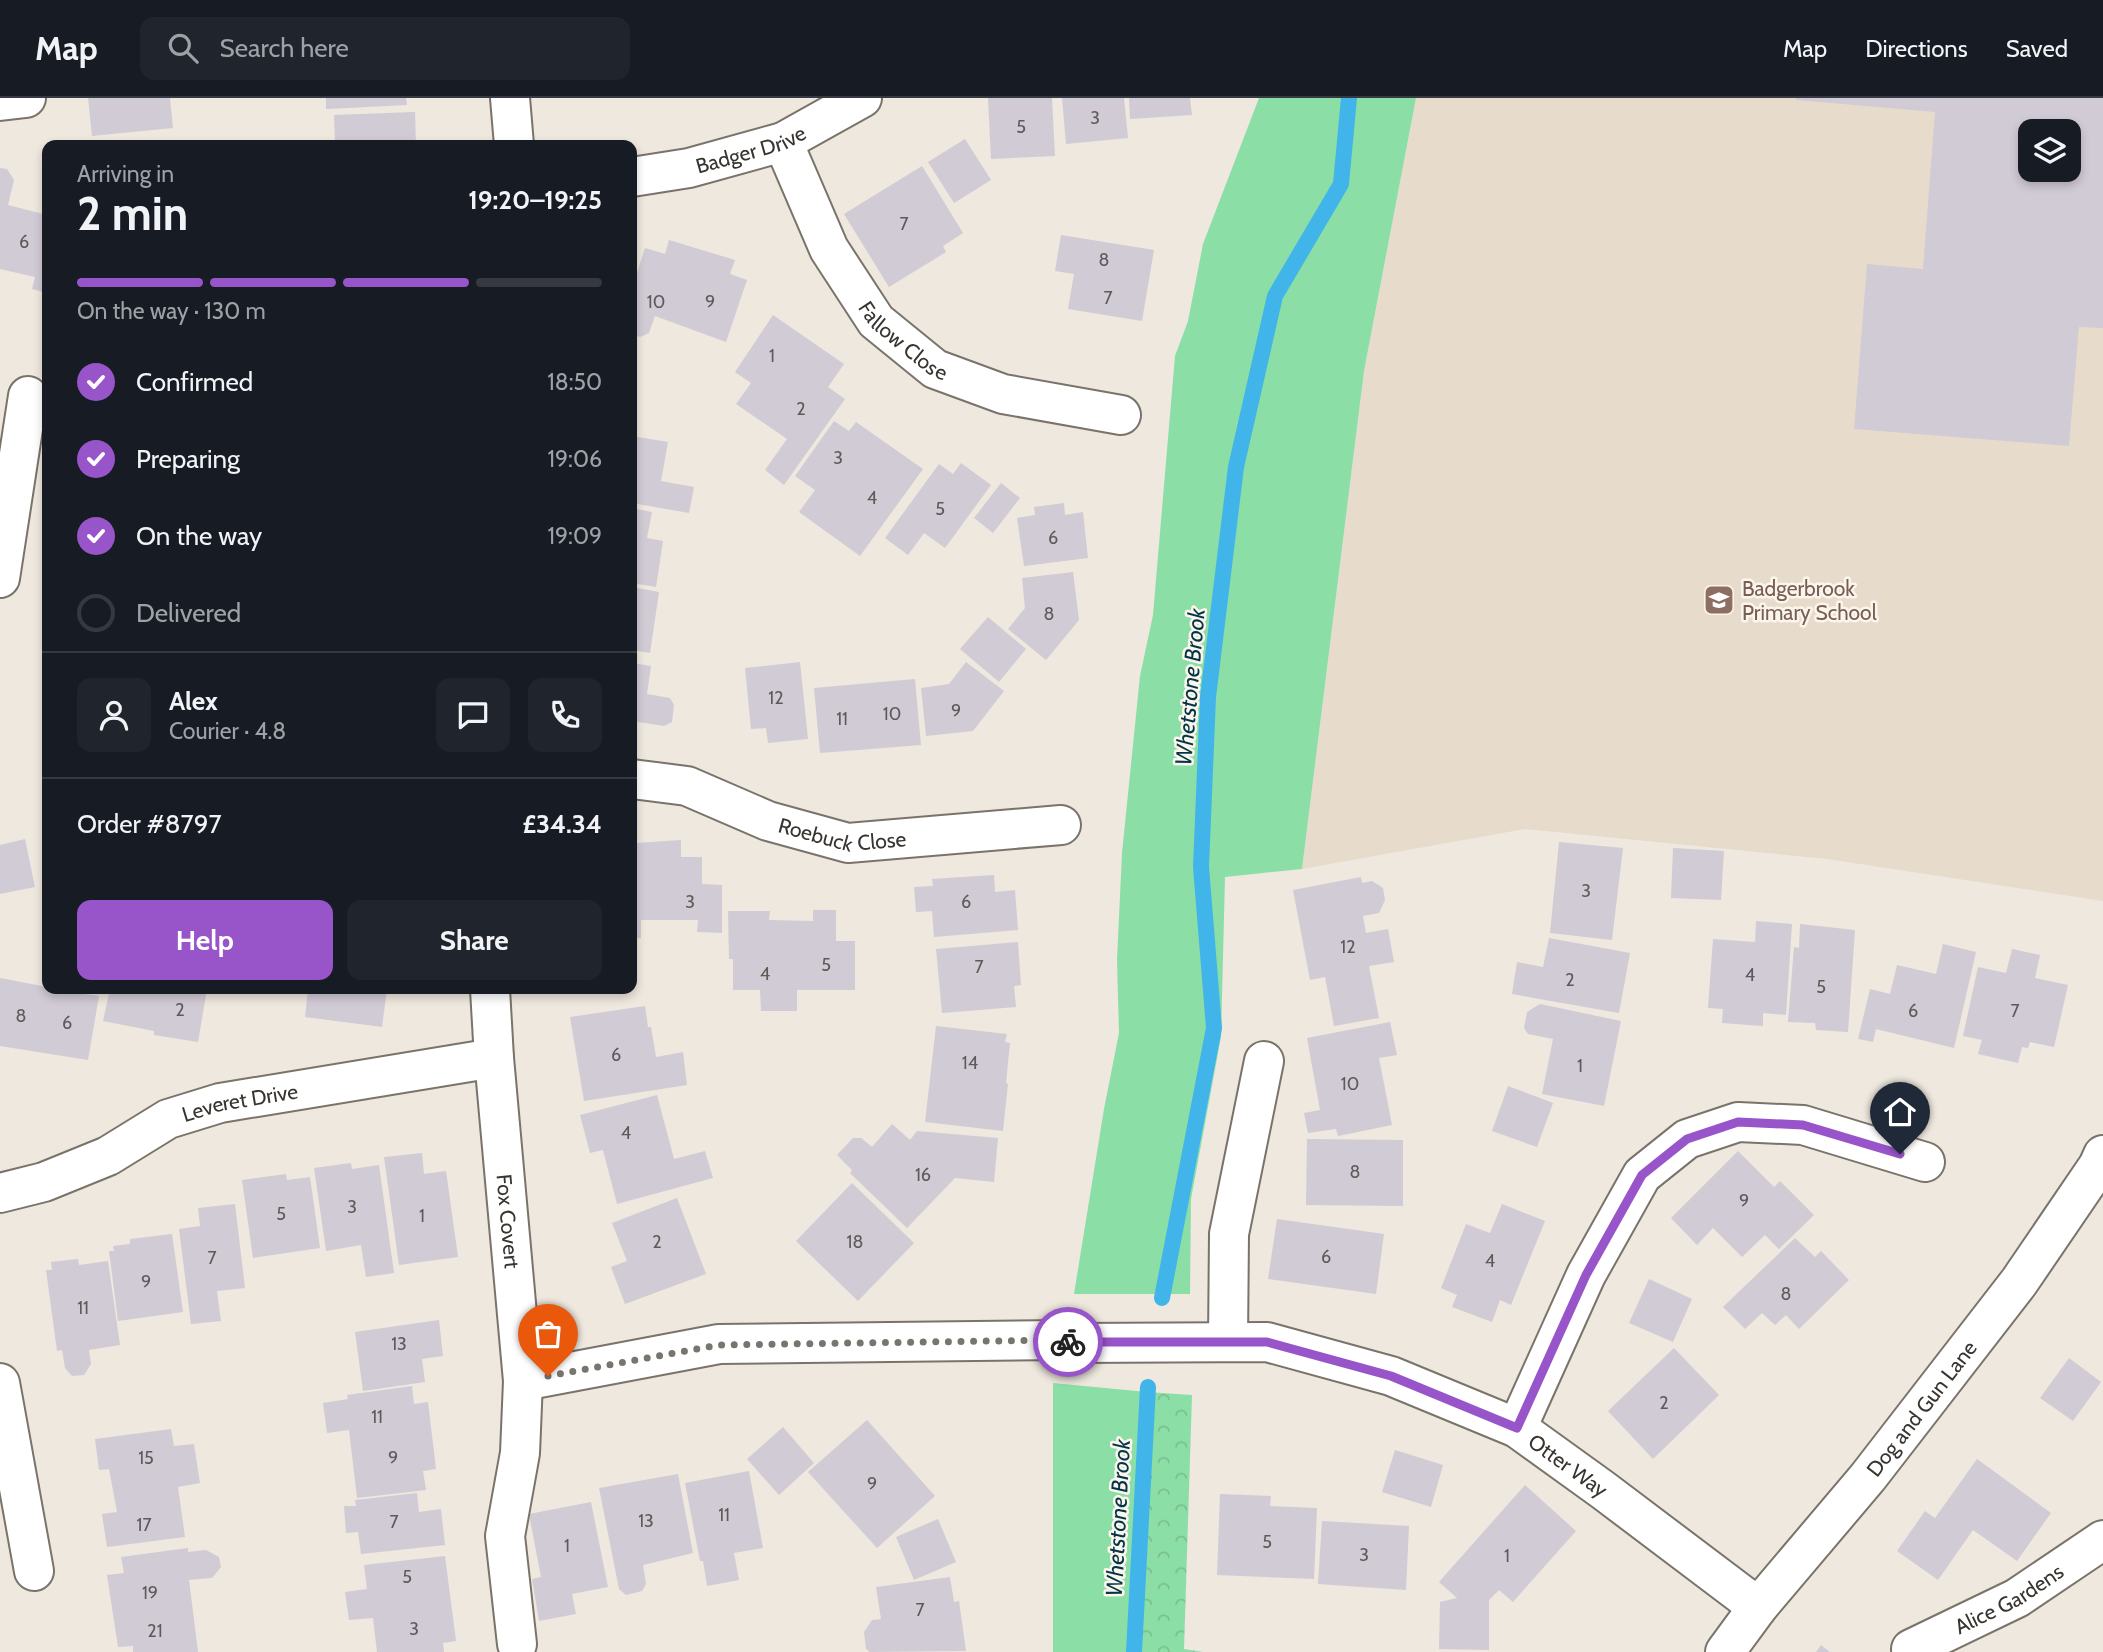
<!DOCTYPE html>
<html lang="en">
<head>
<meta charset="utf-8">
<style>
	:root { --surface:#171b24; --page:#20242c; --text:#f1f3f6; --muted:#9ea1a6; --line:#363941; --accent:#9854c9 }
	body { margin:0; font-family:Cabin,sans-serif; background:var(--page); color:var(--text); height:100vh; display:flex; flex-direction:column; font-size:26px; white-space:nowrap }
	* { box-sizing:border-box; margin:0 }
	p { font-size:23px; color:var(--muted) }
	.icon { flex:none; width:38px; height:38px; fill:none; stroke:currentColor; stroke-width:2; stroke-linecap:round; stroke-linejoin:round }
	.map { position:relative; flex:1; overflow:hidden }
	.sheet { position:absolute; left:42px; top:42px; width:595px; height:854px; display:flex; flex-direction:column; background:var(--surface); border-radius:14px; box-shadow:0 4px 10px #0003 }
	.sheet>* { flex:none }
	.tools { position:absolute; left:2018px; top:21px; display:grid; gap:14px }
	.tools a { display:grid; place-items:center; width:63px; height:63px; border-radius:14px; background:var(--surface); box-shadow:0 4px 10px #0003; font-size:35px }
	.pin { position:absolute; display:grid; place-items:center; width:60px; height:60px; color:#fff; margin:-72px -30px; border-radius:50% 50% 50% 0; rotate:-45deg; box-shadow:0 0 7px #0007 }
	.pin .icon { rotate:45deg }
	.courier { position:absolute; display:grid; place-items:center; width:70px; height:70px; margin:-35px; border:5px solid #9854c9; border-radius:50%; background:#fff; color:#222; box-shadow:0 2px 9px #0007 }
	.headline em { font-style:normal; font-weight:800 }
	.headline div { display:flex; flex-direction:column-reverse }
	.headline { display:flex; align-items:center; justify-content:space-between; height:119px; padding:0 35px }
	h1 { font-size:46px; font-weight:800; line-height:52px }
	.bar { display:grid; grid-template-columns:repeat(4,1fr); gap:10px 7px; align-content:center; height:84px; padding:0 35px }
	.bar i { height:9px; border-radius:5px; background:var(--line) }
	.bar .on { background:var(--accent) }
	.bar p { grid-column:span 4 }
	.line { display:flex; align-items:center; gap:18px; padding:0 35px; border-top:2px solid var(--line) }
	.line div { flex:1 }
	.round { display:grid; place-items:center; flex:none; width:74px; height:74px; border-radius:14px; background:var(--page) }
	ol { padding:0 35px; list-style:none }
	li { display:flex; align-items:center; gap:21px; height:77px }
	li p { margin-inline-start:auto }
	li .icon { padding:7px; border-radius:50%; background:var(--accent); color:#fff; stroke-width:4 }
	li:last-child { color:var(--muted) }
	li i { width:38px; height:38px; border:4px solid var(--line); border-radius:50% }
	.primary-button { display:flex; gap:14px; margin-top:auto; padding:14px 35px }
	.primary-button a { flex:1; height:80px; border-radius:14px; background:var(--accent); color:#fff; font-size:28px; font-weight:800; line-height:80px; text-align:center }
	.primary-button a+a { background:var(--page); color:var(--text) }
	header { display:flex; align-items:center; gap:42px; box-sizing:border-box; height:98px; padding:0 35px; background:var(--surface); border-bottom:2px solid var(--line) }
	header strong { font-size:33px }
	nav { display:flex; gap:38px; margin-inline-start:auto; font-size:24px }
	.search { width:490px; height:63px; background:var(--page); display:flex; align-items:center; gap:18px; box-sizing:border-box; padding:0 24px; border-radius:14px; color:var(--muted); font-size:26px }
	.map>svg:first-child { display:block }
	.built { fill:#e7dccc; fill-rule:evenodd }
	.green { fill:#8cdea7 }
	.forest { fill:url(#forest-crowns) }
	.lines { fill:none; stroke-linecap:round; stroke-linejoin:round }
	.stream { stroke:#41b5e9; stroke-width:16 }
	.building { fill:#d1cbd5; fill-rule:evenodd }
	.minor-casing { stroke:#79736a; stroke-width:42 }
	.minor { stroke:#fff; stroke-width:38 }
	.done { stroke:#78746e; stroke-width:7; stroke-dasharray:0 12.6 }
	.route { stroke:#9854c9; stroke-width:9 }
	.labels { text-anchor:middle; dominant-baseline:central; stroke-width:5; stroke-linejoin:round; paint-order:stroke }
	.number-label { font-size:18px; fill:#5e5a5a }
	.street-label { font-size:21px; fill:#383531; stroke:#fcf5eb }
	.education-label { font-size:21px; fill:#785e54; stroke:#fcf5eb; text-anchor:start }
	.water-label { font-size:23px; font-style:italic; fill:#01354a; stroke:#fcf5eb }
</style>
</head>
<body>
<header>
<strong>Map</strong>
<div class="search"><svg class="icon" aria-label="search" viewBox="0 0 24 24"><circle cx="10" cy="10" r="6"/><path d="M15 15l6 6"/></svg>Search here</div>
<nav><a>Map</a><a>Directions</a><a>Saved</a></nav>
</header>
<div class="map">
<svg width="2103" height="1554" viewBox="0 0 2103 1554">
	<defs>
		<pattern id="forest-crowns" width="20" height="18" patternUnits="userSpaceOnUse" patternTransform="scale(1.75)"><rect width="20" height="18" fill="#8cdea7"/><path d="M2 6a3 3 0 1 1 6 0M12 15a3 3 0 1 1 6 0" fill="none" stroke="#7abf90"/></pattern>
	</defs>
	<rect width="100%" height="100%" fill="#eee8de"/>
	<path class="built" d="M 1416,0 L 2103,0 L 2103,803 L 1827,761 L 1525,731 L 1302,771 L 1364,273 ZM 2030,33 L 2068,33 L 2068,72 L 2030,72 Z"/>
	<g class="green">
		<polygon points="1259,0 1416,0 1364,273 1302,771 1225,779 1221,939 1191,1101 1190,1196 1074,1196 1104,1011 1119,935 1117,862 1122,755 1140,578 1153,517 1175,258 1188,223 1203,146"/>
		<polygon points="1053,1285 1147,1294 1132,1554 1053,1554"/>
	</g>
	<polygon class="forest" points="1147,1294 1192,1297 1184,1551 1203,1554 1132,1554"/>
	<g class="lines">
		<g class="stream">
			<polyline points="1162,1200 1214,930 1201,769 1208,599 1236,369 1275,198 1341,86 1349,0"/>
			<polyline points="1134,1554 1148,1289"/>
		</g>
	</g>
	<g class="building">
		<polygon points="88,0 170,0 173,30 92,38"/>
		<polygon points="326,0 406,0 407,7 326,11"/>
		<polygon points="988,0 1052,0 1055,58 991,61"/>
		<polygon points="1062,0 1124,0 1128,40 1066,46"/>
		<polygon points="1129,0 1190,0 1192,17 1130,21"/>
		<path d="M 1796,0 L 2103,0 L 2103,230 L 2079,229 L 2069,348 L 1854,331 L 1867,166 L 1923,171 L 1935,14 L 1796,2 ZM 2030,33 L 2068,33 L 2068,72 L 2030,72 Z"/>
		<polygon points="415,14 416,47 335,47 334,17"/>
		<polygon points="965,41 991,82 954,105 928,64"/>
		<polygon points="922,68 963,135 943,148 946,154 889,189 844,116"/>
		<polygon points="0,70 7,71 14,82 8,107 47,117 47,195 32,191 35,179 0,171"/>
		<polygon points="1061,137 1154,152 1142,223 1068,211 1074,176 1055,173"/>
		<polygon points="669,142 735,162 730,176 747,182 726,244 655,218 649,235 640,239 632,236 632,190 645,150 665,156"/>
		<polygon points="773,217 844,266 828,289 845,301 784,387 765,372 787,341 736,306 751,285 735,274"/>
		<polygon points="834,323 849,333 856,324 923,371 860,458 799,414 815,392 795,378"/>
		<polygon points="632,338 668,344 661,383 694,389 689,415 632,405"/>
		<polygon points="961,365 991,387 945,450 924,435 908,457 885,440 939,366 953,376"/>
		<polygon points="1001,385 1020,400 993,435 974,420"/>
		<polygon points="1064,405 1065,417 1083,414 1088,460 1024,468 1017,420 1035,417 1034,409"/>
		<polygon points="632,410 652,414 647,440 663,443 656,489 632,485"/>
		<polygon points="1073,474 1079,522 1046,562 1008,531 1025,510 1022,480"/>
		<polygon points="632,489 659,494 650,555 632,552"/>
		<polygon points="988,519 1026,551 999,584 960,551"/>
		<polygon points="800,564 808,641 768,645 766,630 751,631 745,570"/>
		<polygon points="966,564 1004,593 973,633 926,638 921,590 949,586"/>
		<polygon points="632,565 651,568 647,596 670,600 674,607 672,624 664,628 632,623"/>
		<polygon points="915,581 921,647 820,655 814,590"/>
		<polygon points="25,741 35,789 0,796 0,747"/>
		<polygon points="681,742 681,759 702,759 702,786 722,787 722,835 697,834 698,822 641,822 641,840 632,841 632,759 637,759 636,745"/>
		<polygon points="1559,744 1623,750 1612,842 1550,835"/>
		<polygon points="1673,750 1724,753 1721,802 1671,800"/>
		<polygon points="994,777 995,794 1015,792 1018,832 934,839 932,813 916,814 914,789 933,788 932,781"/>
		<polygon points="1361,779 1362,785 1372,783 1383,790 1385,802 1379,815 1363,818 1366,835 1388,831 1394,864 1369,868 1379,920 1334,928 1325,879 1310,882 1293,792"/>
		<polygon points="813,812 836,812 836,843 855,843 855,892 797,892 797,913 761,913 760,892 733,892 733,861 729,861 728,813 770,813 769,822 813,823"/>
		<polygon points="1756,823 1792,826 1786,917 1763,915 1763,928 1722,925 1723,911 1708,910 1713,841 1755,844"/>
		<polygon points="1800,826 1855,832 1848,934 1816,932 1815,925 1788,924 1794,849 1799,850"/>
		<polygon points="1549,840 1630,855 1619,915 1512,896 1517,864 1543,869"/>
		<polygon points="1018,844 1021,887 1014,888 1016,909 942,915 936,851"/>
		<polygon points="1943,846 1976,854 1954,950 1876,931 1873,944 1858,941 1870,891 1890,896 1897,867 1936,876"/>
		<polygon points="2012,851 2040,857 2035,880 2068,887 2054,949 2030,944 2028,950 2022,949 2018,965 1978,956 1982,942 1963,938 1978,869 2006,875"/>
		<polygon points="0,880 47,889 47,891 99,898 88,962 0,948"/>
		<polygon points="110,891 207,891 198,944 154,937 154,933 103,923"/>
		<polygon points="308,891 387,891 382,929 305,919"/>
		<polygon points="1540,906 1621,923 1604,1008 1542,996 1553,941 1528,936 1524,930 1527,914"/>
		<polygon points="645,908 648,929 651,929 656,959 683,954 687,987 584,1003 570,919"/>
		<polygon points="1390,924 1397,957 1379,960 1392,1027 1338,1038 1336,1031 1308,1035 1304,1015 1320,1012 1307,940"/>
		<polygon points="936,928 1007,936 1005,944 1010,945 1006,985 1008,986 1003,1033 925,1024"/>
		<polygon points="1508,988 1553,1005 1537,1049 1492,1033"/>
		<polygon points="657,997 674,1061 705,1053 713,1080 617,1106 603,1052 590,1055 580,1017"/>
		<polygon points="892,1026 910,1042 917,1033 998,1040 994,1084 955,1080 907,1130 850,1075 852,1072 837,1057 853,1040 861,1040 872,1049"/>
		<polygon points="1307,1041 1403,1042 1403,1108 1306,1107"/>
		<polygon points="1738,1053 1774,1089 1780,1083 1814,1117 1779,1151 1765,1137 1742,1159 1713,1130 1697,1147 1671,1120"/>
		<polygon points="422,1055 424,1076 446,1073 458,1159 399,1167 384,1059"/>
		<polygon points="351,1065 352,1071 379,1067 394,1175 366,1179 361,1147 326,1153 314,1070"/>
		<polygon points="286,1076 287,1082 310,1079 320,1150 253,1160 242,1082"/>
		<polygon points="852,1085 914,1145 858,1203 796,1143"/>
		<polygon points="677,1100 706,1176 625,1206 611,1169 627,1163 612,1125"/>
		<polygon points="235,1106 245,1190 217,1193 221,1223 191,1226 179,1131 200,1128 198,1110"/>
		<polygon points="1502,1106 1545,1123 1511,1207 1500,1202 1492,1224 1452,1209 1457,1197 1441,1190 1466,1126 1490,1135"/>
		<polygon points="1277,1121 1384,1136 1376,1196 1268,1181"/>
		<polygon points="172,1136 183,1214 118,1223 109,1153 114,1153 113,1148 130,1146 130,1141"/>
		<polygon points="1795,1140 1815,1159 1821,1153 1849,1182 1799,1231 1786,1217 1775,1227 1762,1215 1745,1231 1723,1209"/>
		<polygon points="78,1161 79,1167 108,1163 120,1247 89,1252 91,1266 84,1277 72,1278 65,1270 62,1252 57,1253 46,1172 52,1172 51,1164"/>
		<polygon points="1649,1181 1692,1201 1673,1244 1629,1225"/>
		<polygon points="439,1222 443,1258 422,1261 425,1284 363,1293 355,1234"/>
		<polygon points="1674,1250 1719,1297 1653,1361 1608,1313"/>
		<polygon points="2069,1260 2101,1284 2073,1323 2040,1300"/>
		<polygon points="412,1288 414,1306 428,1304 436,1371 423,1373 426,1392 357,1400 349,1332 327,1335 323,1305 348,1301 347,1297"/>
		<polygon points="867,1322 935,1398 877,1450 808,1374"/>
		<polygon points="783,1329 814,1365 779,1397 747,1361"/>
		<polygon points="171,1331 174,1348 194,1346 200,1385 178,1389 185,1439 107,1449 102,1416 117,1414 109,1371 99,1372 95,1341"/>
		<polygon points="1395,1352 1443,1367 1431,1409 1382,1394"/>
		<polygon points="1977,1361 2051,1415 2017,1463 1973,1432 1938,1482 1897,1453 1925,1413 1935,1420"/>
		<polygon points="749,1373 763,1450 734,1455 739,1482 707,1488 703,1463 700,1463 685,1385"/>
		<polygon points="678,1376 693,1455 643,1467 646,1486 642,1493 626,1497 619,1491 599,1390"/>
		<polygon points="1525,1387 1576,1433 1513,1504 1499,1492 1489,1502 1489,1552 1439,1551 1440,1504 1457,1500 1439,1484"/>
		<polygon points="417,1395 419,1414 441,1411 445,1447 361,1456 358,1434 346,1435 344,1408 356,1408 355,1402"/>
		<polygon points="1220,1396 1271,1398 1270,1408 1317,1410 1314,1481 1217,1477"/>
		<polygon points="591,1404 608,1489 572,1496 576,1516 539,1523 532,1481 541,1479 529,1416"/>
		<polygon points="938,1421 956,1464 914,1482 896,1439"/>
		<polygon points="1322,1423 1409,1428 1406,1492 1318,1486"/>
		<polygon points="188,1450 188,1454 206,1452 219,1459 221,1469 212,1480 189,1482 198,1554 133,1554 133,1548 118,1549 107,1477 124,1475 121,1459"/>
		<polygon points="445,1458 456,1543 443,1545 444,1554 377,1554 373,1520 349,1522 345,1494 367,1491 364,1467"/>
		<polygon points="950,1479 954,1504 959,1503 966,1553 870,1554 866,1551 864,1534 872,1522 881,1521 876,1489"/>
		<polygon points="1821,1547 1830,1554 1816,1554"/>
	</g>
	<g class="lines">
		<g class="minor-casing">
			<g id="minor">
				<polyline points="510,0 514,47"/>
				<polyline points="0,3 26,0"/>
				<path id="s1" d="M 783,44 L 829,151 L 876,223 L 935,271 L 1003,296 L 1121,317"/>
				<path id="s2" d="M 632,79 L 689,70 L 783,44 L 862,0"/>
				<polyline points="0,480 28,298"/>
				<path id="s3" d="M 632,681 L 687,688 L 768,723 L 848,745 L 1061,727"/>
				<path id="s4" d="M 490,891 L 494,960 L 523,1283 L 520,1355 L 505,1438 L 517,1546"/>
				<path id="s5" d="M 0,1095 L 44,1084 L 108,1058 L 168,1021 L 220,1005 L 494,960"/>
				<polyline points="1228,1244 1229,1136 1264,963"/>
				<path id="s6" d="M 523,1283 L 719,1246 L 1060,1242 L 1075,1245 L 1267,1244 L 1391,1278 L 1517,1330 L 1603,1392 L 1758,1509"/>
				<polyline points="0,1285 34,1473"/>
				<polyline points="1517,1330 1586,1177 1642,1077 1687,1041 1738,1024 1803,1027 1925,1064"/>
				<path id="s7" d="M 1911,1551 L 2017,1500 L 2103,1442"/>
				<path id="s8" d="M 1725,1554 L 1758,1509 L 1868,1379 L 2019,1184 L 2098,1068 L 2103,1057"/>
			</g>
		</g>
		<use href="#minor" class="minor"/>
	</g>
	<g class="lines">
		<polyline class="done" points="548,1278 719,1247 1060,1242 1068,1244"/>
		<polyline class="route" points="1068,1244 1267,1244 1391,1278 1517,1330 1586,1177 1642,1077 1687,1041 1738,1024 1803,1027 1900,1056"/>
	</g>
	<defs>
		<g id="school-square" transform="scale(1.575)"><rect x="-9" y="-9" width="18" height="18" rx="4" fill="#8d6e63" stroke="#fcf5eb"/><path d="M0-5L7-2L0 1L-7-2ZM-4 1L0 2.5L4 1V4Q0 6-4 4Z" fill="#fff"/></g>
	</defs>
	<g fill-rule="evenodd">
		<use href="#school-square" x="1719" y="502"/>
	</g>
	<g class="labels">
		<g class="number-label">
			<text x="1095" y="20">3</text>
			<text x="1021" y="29">5</text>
			<text x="904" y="126">7</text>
			<text x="24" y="144">6</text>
			<text x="1104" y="162">8</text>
			<text x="1108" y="200">7</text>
			<text x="656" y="204">10</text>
			<text x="710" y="204">9</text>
			<text x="772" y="258">1</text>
			<text x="801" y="311">2</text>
			<text x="838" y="360">3</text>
			<text x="872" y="400">4</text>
			<text x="940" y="411">5</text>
			<text x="1053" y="440">6</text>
			<text x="1049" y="516">8</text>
			<text x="776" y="600">12</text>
			<text x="956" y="613">9</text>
			<text x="892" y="616">10</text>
			<text x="842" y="621">11</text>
			<text x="1586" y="793">3</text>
			<text x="690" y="804">3</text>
			<text x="966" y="804">6</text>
			<text x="1348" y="849">12</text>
			<text x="826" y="867">5</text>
			<text x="979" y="869">7</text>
			<text x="765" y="876">4</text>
			<text x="1750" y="877">4</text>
			<text x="1570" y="882">2</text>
			<text x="1821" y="889">5</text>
			<text x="180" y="912">2</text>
			<text x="1913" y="913">6</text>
			<text x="2015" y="913">7</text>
			<text x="21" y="918">8</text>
			<text x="67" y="925">6</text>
			<text x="616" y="957">6</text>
			<text x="970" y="965">14</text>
			<text x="1580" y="968">1</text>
			<text x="1350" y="986">10</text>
			<text x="626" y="1035">4</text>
			<text x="1355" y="1074">8</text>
			<text x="923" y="1077">16</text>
			<text x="1744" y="1103">9</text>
			<text x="352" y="1109">3</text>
			<text x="281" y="1116">5</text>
			<text x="422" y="1118">1</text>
			<text x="657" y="1144">2</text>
			<text x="855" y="1144">18</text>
			<text x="1326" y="1159">6</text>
			<text x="212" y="1160">7</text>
			<text x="1490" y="1163">4</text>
			<text x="146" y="1184">9</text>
			<text x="1786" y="1196">8</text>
			<text x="83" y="1210">11</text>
			<text x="399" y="1246">13</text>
			<text x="1664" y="1305">2</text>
			<text x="377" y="1319">11</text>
			<text x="146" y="1360">15</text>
			<text x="393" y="1360">9</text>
			<text x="872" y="1386">9</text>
			<text x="724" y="1417">11</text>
			<text x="646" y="1423">13</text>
			<text x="394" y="1424">7</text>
			<text x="144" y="1427">17</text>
			<text x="1267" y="1444">5</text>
			<text x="567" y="1448">1</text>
			<text x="1364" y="1457">3</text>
			<text x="1507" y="1458">1</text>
			<text x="407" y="1479">5</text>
			<text x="150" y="1495">19</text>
			<text x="920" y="1512">7</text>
			<text x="414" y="1531">3</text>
			<text x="155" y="1533">21</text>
		</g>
		<g class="street-label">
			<text stroke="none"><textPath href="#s2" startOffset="122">Badger Drive</textPath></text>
			<text stroke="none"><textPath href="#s1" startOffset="236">Fallow Close</textPath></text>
			<text stroke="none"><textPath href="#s3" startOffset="220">Roebuck Close</textPath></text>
			<text stroke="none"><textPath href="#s5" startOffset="259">Leveret Drive</textPath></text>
			<text stroke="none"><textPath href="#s4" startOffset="233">Fox Covert</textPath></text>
			<text stroke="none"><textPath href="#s8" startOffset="313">Dog and Gun Lane</textPath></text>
			<text stroke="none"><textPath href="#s6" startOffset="1076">Otter Way</textPath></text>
			<text stroke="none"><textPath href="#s7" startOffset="110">Alice Gardens</textPath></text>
		</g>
		<g class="education-label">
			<text x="1742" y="490">Badgerbrook<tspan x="1742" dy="24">Primary School</tspan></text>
		</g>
		<g class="water-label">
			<text transform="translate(1190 589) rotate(-85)">Whetstone Brook</text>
			<text transform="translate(1118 1420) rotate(-87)">Whetstone Brook</text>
		</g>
	</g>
</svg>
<div class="tools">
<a><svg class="icon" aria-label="layers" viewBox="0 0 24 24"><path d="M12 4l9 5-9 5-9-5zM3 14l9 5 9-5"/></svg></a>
</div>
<div class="pin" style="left:548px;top:1278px;background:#ea580c"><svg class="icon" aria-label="bag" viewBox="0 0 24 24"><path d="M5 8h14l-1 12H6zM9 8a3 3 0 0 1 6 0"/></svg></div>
<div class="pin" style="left:1900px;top:1056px;background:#1f2937"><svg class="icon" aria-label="home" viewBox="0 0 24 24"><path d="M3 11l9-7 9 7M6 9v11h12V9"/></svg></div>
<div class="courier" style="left:1068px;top:1244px"><svg class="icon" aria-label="bike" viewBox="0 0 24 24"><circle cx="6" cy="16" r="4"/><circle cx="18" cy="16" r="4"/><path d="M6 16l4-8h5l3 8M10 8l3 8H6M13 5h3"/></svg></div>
<section class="sheet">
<div class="headline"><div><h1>2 min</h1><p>Arriving in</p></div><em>19:20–19:25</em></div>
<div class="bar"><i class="on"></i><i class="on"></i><i class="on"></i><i></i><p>On the way · 130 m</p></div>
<ol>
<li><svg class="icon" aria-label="check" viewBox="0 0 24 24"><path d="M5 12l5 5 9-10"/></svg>Confirmed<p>18:50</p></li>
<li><svg class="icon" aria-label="check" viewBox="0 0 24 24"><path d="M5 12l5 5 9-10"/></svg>Preparing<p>19:06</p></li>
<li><svg class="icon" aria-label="check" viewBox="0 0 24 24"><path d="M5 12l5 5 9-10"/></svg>On the way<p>19:09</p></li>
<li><i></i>Delivered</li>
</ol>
<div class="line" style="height:126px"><a class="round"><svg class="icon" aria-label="person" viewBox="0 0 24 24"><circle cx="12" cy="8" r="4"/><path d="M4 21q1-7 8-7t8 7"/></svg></a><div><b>Alex</b><p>Courier · 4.8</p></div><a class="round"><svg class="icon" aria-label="chat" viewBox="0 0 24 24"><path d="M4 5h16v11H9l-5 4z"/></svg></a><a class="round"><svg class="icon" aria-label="phone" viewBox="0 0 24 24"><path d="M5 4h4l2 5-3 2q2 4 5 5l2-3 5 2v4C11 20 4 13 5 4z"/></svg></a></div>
<div class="line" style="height:91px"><div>Order #8797</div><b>£34.34</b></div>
<div class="primary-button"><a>Help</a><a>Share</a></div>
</section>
</div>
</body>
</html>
